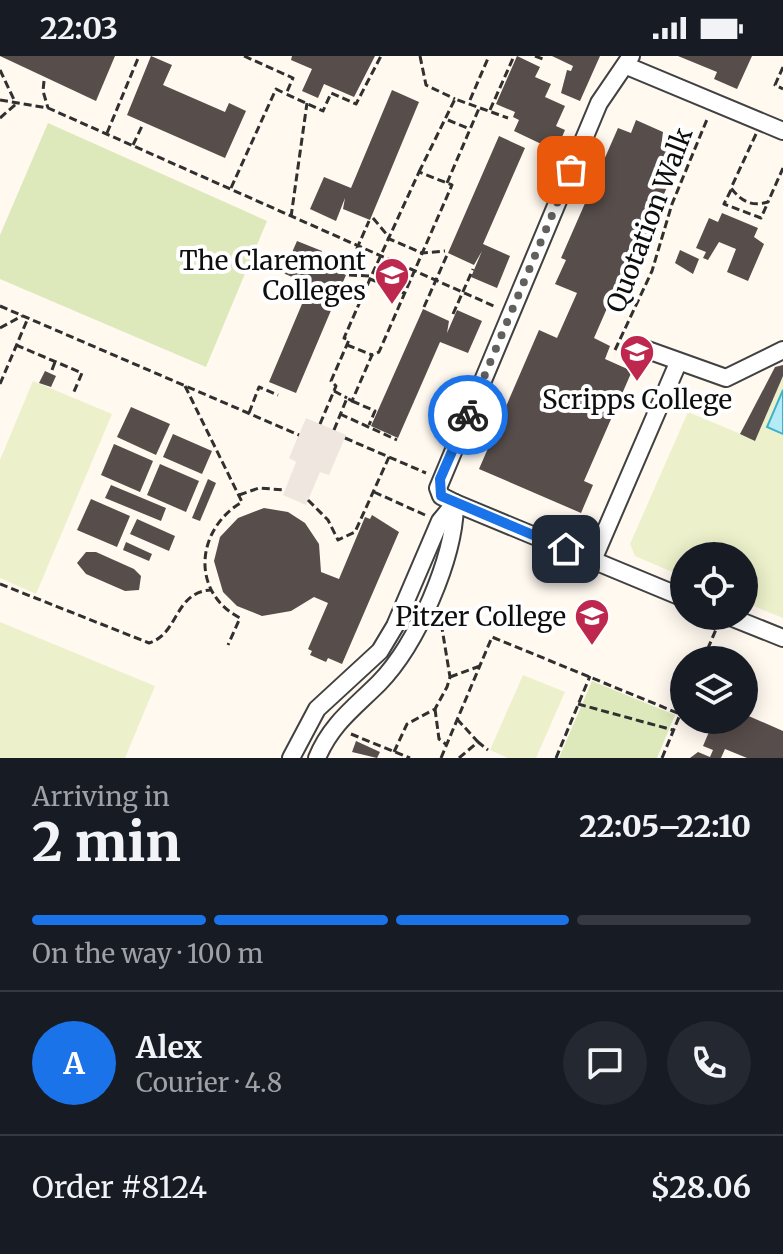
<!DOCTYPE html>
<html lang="en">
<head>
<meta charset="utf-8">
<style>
	:root { --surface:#171b24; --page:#242831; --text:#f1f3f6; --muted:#9ea1a6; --line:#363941; --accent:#1a73e8 }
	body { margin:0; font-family:Merriweather,serif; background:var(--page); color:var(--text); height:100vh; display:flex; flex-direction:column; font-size:30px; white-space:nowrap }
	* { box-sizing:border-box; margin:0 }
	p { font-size:26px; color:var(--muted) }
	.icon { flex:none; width:44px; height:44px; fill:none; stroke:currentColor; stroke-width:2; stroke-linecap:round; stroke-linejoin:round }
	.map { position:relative; height:702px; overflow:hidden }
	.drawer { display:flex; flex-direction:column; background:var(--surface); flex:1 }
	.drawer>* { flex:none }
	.buttons { position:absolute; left:670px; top:486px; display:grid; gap:16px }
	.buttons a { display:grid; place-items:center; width:88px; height:88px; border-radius:50%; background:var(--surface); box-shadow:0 4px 20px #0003; font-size:40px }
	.pin { position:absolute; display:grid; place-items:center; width:68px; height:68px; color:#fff; margin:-34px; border-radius:16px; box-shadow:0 4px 12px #0006 }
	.courier { position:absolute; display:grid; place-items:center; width:80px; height:80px; margin:-40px; border:6px solid #1a73e8; border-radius:50%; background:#fff; color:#222; box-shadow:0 2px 10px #0007 }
	.overview em { font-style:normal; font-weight:800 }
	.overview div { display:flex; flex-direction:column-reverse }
	.overview { display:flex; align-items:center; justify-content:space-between; height:136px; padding:0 32px }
	h1 { font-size:52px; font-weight:800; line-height:60px }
	.bar { display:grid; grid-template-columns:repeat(4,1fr); gap:12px 8px; align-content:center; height:96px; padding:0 32px }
	.bar i { height:10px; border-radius:6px; background:var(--line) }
	.bar .active { background:var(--accent) }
	.bar p { grid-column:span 4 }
	.line { display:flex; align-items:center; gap:20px; padding:0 32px; border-top:2px solid var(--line) }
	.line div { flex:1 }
	.round { display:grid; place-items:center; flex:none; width:84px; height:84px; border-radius:42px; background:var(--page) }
	.status { display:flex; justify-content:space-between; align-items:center; height:56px; padding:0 40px; background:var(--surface); direction:ltr }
	.status svg { height:22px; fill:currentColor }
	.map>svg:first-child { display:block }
	.green { fill:#dde9ba }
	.pitch { fill:#ecf1cb }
	.plaza { fill:#efe7df }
	.water { fill:#b5ebf6; stroke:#3cb2cc; stroke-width:2 }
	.building { fill:#574d4b }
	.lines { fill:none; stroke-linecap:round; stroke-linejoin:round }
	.minor-casing { stroke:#414141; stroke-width:20 }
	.path { stroke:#303030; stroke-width:3; stroke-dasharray:8 4; stroke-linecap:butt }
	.minor { stroke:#fff; stroke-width:16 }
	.done { stroke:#62605d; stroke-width:8; stroke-dasharray:0 14.4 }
	.route { stroke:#1a73e8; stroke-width:10 }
	.labels { text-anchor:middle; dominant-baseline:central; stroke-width:8; stroke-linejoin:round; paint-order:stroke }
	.street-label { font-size:26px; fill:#0e0e0e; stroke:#fff }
	.poi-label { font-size:26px; fill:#0e0e0e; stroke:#fff; text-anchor:end }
</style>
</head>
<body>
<div class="status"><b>22:03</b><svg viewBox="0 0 49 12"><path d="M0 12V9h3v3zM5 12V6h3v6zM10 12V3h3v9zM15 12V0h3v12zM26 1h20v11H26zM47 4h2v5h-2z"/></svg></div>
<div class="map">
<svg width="783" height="702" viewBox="0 0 783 702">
	<rect width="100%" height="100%" fill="#fff9f0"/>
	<g class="green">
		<polygon points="48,67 267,165 206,311 0,223 0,179"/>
		<polygon points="592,625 675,659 657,702 559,702"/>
	</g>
	<g class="pitch">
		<polygon points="783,320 783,562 744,546 744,500 684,500 684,521 635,500 630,488 688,356 755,384"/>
		<polygon points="33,325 112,358 36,538 0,522 0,404"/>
		<polygon points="0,566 155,630 125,702 0,702"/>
		<polygon points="523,619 565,636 536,702 508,702 490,694"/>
	</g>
	<polygon class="plaza" points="306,362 346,379 329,419 320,416 306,449 283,439 296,406 289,402"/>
	<polygon class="water" points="783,334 783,378 767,371"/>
	<g class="building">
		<polygon points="0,0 115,0 96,45"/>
		<polygon points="151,0 172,9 163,29 225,56 229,47 246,55 225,102 127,59"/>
		<polygon points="292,0 375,0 354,41 324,28 318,42 302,35 312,13 291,4"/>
		<polygon points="517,0 540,11 535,21 551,28 545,41 565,50 556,70 565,74 556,95 514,75 519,64 513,61 515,56 496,48"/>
		<polygon points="552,0 600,0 580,45 561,37 567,14 571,15 573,10"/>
		<polygon points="678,0 752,0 737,33 714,23 717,16"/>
		<polygon points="392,34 419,46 370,164 343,153 345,142 336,165 310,153 324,121 351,132"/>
		<polygon points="636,64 663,76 661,91 681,99 624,230 618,227 594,282 610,290 605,303 632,315 584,425 593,429 581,457 479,413 539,274 557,282 577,237 555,228 566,204 561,202 618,72 631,77"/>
		<polygon points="499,80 525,92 483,188 510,200 497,232 471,221 482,195 474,209 448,197"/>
		<polygon points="722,157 758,172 754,181 764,188 748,225 727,216 736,193 719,186 708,204 703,202 706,196 696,192 709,162 718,166"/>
		<polygon points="297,185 322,195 313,218 319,208 346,219 296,337 269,326 310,229 283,217"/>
		<polygon points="680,194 699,203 693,218 675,207"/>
		<polygon points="423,253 449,265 447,277 457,254 482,265 468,297 440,286 398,382 371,370"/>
		<polygon points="783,309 783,320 755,385 740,378 775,311"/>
		<polygon points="45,315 56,320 51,331 39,327"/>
		<polygon points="131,351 170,368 156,399 117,381"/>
		<polygon points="173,378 212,395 202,418 163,401"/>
		<polygon points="114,388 153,405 140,436 101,419"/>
		<polygon points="160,408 199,425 186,456 147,439"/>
		<polygon points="208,423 216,427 200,465 192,462"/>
		<polygon points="111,429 166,452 161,465 105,442"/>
		<polygon points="91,443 130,460 117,491 77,474"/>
		<polygon points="264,452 288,456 305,467 319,488 321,516 339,523 365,461 370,463 372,459 399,476 342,608 328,602 326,606 310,599 312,595 308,593 328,547 314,541 291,555 262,560 237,550 223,536 214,505 220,481 238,462"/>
		<polygon points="137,463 175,480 169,495 130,478"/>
		<polygon points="126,486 152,498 149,505 123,494"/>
		<polygon points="86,496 96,496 134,513 141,520 139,534 125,535 86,518 77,507"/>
		<polygon points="744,658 783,675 783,702 747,702 725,693 721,702 690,702 698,696 710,701 713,694 703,690 714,664 744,664"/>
		<polygon points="356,685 380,696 377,702 352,696"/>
	</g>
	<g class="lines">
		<g class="minor-casing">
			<g id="minor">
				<polyline points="631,0 599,47 438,432 441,440 455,447 684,542"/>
				<polyline points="627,10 783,75"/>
				<polyline points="642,292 726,322 783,294"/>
				<polyline points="593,504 678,307"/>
				<polyline points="728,560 783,582"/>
				<polyline points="291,702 317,653 380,595 395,570 440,465 455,447"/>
				<path d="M 317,702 C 331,668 354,652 379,627 C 417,588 455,501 455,447"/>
			</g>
		</g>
		<g class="path">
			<polyline points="244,0 293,22 286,38 323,55 331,37 356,48 381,0"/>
			<polyline points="420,0 426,29 455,43"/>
			<polyline points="535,0 543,3"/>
			<polyline points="783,11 775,29 783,33"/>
			<polyline points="0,14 16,48"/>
			<polyline points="44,25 43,35 48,52"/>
			<polyline points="0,44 48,52 496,251"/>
			<polyline points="470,44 489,0"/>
			<polyline points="490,54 514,0"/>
			<polyline points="0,62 16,48"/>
			<polyline points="448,64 470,73"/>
			<polyline points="107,77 139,0"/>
			<path d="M 756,78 L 731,132 C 741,145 751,151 768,146 L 783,112"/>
			<polyline points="133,89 143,68"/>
			<polyline points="419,116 455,43 508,62"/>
			<polyline points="447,127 480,50"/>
			<polyline points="231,132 276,33 286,38"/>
			<polyline points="731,134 724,148 761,162 768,146"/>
			<polyline points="291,161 307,47"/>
			<polyline points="373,162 388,180"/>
			<polyline points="387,182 422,197 445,195"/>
			<polyline points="347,215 369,165"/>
			<polyline points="349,219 369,220"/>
			<polyline points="0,250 299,379"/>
			<polyline points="424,251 447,199"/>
			<polyline points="453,258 473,213"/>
			<polyline points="0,272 22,260"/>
			<polyline points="16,289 82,317 73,338"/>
			<polyline points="347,289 372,299"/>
			<polyline points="615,294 652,215 672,148 708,61"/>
			<polyline points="52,314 55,306"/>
			<polyline points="0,328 28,262"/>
			<path d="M 185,330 L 242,446 C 196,473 190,536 240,562 L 228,589"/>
			<polyline points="334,335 347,342"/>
			<polyline points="352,345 375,355 369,369"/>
			<polyline points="249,357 259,331 278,339"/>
			<polyline points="340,358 397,384"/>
			<polyline points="320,368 336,330 331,325 349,284 344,282 370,223"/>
			<polyline points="334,374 347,342 352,345 372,299 379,296 452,129 419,116 370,223 404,237"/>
			<polyline points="345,382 426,417"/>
			<polyline points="374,436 425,459"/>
			<polyline points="239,439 259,432 285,434"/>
			<polyline points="308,444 328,464 338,484 355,476 389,401"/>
			<path d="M 0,528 L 149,587 C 179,578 174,536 211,534"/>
			<polyline points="703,604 717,571"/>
			<polyline points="450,621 480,610"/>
			<polyline points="578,648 673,674"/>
			<polyline points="435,653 439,683 447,689"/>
			<polyline points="457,663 478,686"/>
			<polyline points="351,678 410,702"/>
			<polyline points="394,696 407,668 435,653 447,631 450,621 441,566"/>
			<polyline points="441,702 492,581 680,658"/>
			<polyline points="459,702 478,686 488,694"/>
			<polyline points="556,702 590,620"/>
			<polyline points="662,702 684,649"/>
		</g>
		<use href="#minor" class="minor"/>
	</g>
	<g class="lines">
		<polyline class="done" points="468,359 571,114"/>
		<polyline class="route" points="468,359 440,423 441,440 566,493"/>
	</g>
	<defs>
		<g id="university-pin" transform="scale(1.8)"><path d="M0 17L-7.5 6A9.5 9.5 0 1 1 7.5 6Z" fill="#be274e" stroke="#fff"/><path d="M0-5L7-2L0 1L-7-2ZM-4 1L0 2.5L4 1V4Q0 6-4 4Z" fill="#fff"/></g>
	</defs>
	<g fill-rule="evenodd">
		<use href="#university-pin" x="392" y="219"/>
		<use href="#university-pin" x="637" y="296"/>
		<use href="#university-pin" x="592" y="560"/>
	</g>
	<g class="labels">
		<g class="street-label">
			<text transform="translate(649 164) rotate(-69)">Quotation Walk</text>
		</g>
		<g class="poi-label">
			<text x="366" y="204">The Claremont<tspan x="366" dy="30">Colleges</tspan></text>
			<text x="637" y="343" text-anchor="middle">Scripps College</text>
			<text x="566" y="560">Pitzer College</text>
		</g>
	</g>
</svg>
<div class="buttons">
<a><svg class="icon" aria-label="locate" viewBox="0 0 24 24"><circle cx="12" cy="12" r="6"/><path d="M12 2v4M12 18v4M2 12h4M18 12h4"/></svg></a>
<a><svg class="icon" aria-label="layers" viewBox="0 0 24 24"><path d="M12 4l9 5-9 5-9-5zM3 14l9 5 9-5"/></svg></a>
</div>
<div class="pin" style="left:571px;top:114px;background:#ea580c"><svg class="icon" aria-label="bag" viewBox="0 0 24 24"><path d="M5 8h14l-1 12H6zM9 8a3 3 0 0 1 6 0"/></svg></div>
<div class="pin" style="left:566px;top:493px;background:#1f2937"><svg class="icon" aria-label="home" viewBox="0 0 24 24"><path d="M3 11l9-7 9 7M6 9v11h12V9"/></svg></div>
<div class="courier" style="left:468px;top:359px"><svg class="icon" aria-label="bike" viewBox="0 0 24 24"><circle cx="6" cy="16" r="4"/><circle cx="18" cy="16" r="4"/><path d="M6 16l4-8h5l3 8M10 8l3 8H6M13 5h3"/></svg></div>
</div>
<section class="drawer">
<div class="overview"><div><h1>2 min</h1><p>Arriving in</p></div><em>22:05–22:10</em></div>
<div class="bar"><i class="active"></i><i class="active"></i><i class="active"></i><i></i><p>On the way · 100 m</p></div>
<div class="line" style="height:144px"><b class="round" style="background:var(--accent);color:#fff">A</b><div><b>Alex</b><p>Courier · 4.8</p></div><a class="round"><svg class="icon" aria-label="chat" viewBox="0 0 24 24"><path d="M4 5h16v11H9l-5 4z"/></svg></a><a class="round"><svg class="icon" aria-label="phone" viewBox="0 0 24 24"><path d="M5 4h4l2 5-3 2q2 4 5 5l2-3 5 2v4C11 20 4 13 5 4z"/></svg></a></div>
<div class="line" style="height:104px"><div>Order #8124</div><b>$28.06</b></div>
</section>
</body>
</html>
